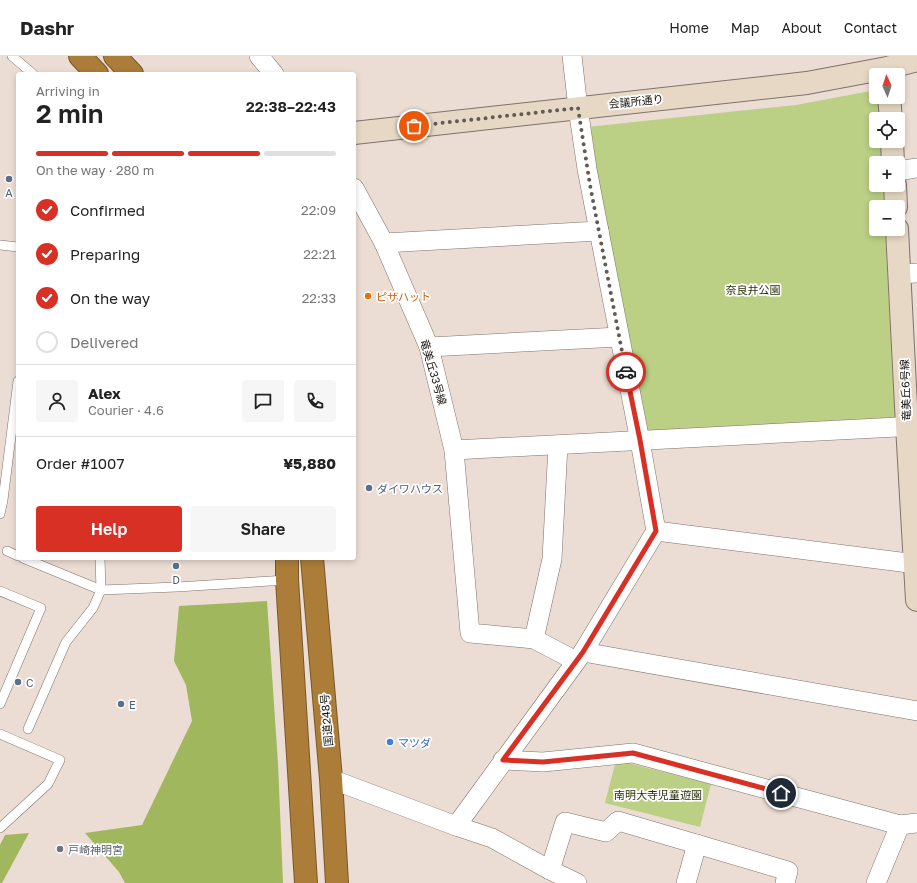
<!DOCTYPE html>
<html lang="en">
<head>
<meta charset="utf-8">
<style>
	:root { --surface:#fff; --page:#f6f6f6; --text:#222; --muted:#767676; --line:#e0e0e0; --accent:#d93025 }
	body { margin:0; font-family:"Golos Text","Noto Sans JP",sans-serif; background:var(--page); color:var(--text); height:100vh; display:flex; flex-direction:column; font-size:15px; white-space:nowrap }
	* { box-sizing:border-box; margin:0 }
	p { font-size:13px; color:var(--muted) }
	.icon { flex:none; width:22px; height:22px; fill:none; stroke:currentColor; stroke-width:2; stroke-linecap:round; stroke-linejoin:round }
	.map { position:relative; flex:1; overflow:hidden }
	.panel { position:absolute; left:16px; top:16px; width:340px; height:488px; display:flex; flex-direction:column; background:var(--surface); border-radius:4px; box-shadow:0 2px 6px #0003 }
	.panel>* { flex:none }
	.needle { width:26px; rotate:357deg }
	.buttons { position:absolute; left:869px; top:12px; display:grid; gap:8px }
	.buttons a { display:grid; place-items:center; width:36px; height:36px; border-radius:4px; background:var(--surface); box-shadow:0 2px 6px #0003; font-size:20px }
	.pin { position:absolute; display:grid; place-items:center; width:34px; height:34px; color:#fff; margin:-17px; border:2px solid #fff; border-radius:50%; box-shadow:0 1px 4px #0007 }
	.courier { position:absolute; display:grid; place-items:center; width:40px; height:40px; margin:-20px; border:3px solid #d93025; border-radius:50%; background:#fff; color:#222; box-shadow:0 1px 5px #0007 }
	.head em { font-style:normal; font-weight:600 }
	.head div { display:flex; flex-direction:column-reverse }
	.head { display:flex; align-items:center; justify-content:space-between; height:68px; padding:0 20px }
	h1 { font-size:26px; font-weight:600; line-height:30px }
	.bar { display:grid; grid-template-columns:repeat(4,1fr); gap:6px 4px; align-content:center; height:48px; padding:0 20px }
	.bar i { height:5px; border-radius:3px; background:var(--line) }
	.bar .current { background:var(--accent) }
	.bar p { grid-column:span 4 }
	.line { display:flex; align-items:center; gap:10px; padding:0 20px; border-top:1px solid var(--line) }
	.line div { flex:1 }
	.round { display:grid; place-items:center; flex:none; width:42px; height:42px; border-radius:4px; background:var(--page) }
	ol { padding:0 20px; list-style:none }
	li { display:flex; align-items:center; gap:12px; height:44px }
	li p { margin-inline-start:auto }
	li .icon { padding:4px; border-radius:50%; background:var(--accent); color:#fff; stroke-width:4 }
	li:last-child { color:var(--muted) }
	li i { width:22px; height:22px; border:2px solid var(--line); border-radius:50% }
	.action { display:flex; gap:8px; margin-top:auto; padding:8px 20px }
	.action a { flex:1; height:46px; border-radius:4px; background:var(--accent); color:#fff; font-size:16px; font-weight:600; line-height:46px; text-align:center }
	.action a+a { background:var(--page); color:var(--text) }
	header { display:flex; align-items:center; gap:24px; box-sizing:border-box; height:56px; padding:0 20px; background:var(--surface); border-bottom:1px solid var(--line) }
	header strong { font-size:19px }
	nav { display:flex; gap:22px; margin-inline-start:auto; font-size:14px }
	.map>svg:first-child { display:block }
	.green { fill:#bbcf85 }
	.forest { fill:#a0b75d }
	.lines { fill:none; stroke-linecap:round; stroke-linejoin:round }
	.lane-casing { stroke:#7f726a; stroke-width:10 }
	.street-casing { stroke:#7f726a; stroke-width:20 }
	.secondary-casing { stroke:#7f726a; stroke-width:24 }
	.highway-casing { stroke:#78582a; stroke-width:24 }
	.lane { stroke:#fff; stroke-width:9 }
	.street { stroke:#fff; stroke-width:19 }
	.secondary { stroke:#e6d8c4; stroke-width:22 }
	.highway { stroke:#ab7d39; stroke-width:22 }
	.done { stroke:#625a54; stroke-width:4; stroke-dasharray:0 7.2 }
	.route { stroke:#d93025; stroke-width:5 }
	.service-dot { fill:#5c6f8a; stroke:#fff; stroke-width:1.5 }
	.food-dot { fill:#e8710a; stroke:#fff; stroke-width:1.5 }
	.shop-dot { fill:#3f7fe0; stroke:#fff; stroke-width:1.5 }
	.worship-dot { fill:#6b7280; stroke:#fff; stroke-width:1.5 }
	.labels { text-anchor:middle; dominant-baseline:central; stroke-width:3.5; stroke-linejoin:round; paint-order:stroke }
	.street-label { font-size:11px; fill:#18130f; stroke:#fff }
	.service-label { font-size:11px; fill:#4e5e75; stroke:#fff; text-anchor:start }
	.park-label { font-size:11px; fill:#29310b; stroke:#fff }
	.food-label { font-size:11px; fill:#c56008; stroke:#fff; text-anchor:start }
	.shop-label { font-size:11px; fill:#366cbe; stroke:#fff; text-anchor:start }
	.worship-label { font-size:11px; fill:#5b616d; stroke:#fff; text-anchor:start }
</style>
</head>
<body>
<header>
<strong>Dashr</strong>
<nav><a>Home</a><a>Map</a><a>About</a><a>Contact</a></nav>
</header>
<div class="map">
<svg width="917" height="827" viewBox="0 0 917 827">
	<rect width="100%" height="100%" fill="#ecddd4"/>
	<g class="green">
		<polygon points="876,34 876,41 879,41 880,63 876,63 876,85 881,85 882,107 876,107 876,129 883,129 884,151 876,151 876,173 885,173 895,364 643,378 587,71 796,49"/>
		<polygon points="616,704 711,728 700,771 605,747"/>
	</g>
	<g class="forest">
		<polygon points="267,545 278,707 283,827 125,827 119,816 85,777 142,769 192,665 186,629 174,605 179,550"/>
		<polygon points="29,777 2,827 0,827 0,789 5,779"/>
	</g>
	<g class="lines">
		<g class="lane-casing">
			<g id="lane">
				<polyline points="12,0 33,18"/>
				<polyline points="0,189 18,191"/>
				<polyline points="0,458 3,444 18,325"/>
				<polyline points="7,495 18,500"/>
				<polyline points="23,502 101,534 177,531 287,524"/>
				<polyline points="0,535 41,552 0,648"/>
				<polyline points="28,673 66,586 93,552 101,534 100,502"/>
				<polyline points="0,678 60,704 48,728 0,772"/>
			</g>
		</g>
		<g class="street-casing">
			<g id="street">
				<polyline points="259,0 274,18"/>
				<polyline points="898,115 917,112"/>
				<polyline points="354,132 384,187 429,291 454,394 470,577 534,583 576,605"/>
				<polyline points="384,187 599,175"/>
				<polyline points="900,218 917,217"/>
				<polyline points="429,291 619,281"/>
				<polyline points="454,394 917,370"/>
				<polyline points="656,475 917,508"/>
				<polyline points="534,583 552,503 558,389"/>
				<polyline points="583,596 917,655"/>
				<polyline points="503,704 543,706 633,697 900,769 917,767"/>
				<polyline points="331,723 456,770 492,782 550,814 577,827"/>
				<polyline points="456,770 583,596 656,475 640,385 599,175 587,113 578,52 572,0"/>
				<polyline points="550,814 565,766 606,776 618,765 788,815 785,827"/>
				<polyline points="686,827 697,788"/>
				<polyline points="876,827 900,769"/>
			</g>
		</g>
		<g class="secondary-casing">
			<g id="secondary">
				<polyline points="889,41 891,63"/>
				<polyline points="354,77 807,27 887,12 917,4"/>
				<polyline points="892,85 893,107"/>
				<polyline points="895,129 896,151"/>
				<polyline points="897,173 907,370 917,544"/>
			</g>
		</g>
		<g class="highway-casing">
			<g id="highway">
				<polyline points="80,0 97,18"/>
				<polyline points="115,0 132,18"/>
				<polyline points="287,502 287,524 306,827"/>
				<polyline points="312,502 331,723 337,827"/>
			</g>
		</g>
		<use href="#lane" class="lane"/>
		<use href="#street" class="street"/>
		<use href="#secondary" class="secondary"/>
		<use href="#highway" class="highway"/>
	</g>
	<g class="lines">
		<polyline class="done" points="414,70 578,52 590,129 626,316"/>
		<polyline class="route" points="626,316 640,384 656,475 583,596 503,704 543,706 633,697 781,737"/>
	</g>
	<g class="service-dot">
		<circle cx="9" cy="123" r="4"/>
		<circle cx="369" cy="432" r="4"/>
		<circle cx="176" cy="510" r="4"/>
		<circle cx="18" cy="626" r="4"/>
		<circle cx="121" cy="648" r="4"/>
	</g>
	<circle class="food-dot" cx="368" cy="240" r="4"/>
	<circle class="shop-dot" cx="390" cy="686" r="4"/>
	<circle class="worship-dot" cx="60" cy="793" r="4"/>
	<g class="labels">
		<g class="street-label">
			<text transform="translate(636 45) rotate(-6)">会議所通り</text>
			<text transform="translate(434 316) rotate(74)">竜美丘33号線</text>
			<text transform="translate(905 334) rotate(-92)">竜美丘6号線</text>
			<text transform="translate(326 664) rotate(-95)">国道248号</text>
		</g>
		<g class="service-label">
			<text x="9" y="136" text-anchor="middle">A</text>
			<text x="377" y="432">ダイワハウス</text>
			<text x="176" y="523" text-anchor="middle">D</text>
			<text x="26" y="626">C</text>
			<text x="129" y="648">E</text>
		</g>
		<g class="park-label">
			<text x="753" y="233">奈良井公園</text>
			<text x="658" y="738">南明大寺児童遊園</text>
		</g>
		<g class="food-label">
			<text x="376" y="240">ピザハット</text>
		</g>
		<g class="shop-label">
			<text x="398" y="686">マツダ</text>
		</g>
		<g class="worship-label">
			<text x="68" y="793">戸崎神明宮</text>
		</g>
	</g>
</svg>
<div class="buttons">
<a><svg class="needle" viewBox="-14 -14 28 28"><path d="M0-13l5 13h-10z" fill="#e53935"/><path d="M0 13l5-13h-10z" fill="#767676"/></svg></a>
<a><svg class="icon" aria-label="locate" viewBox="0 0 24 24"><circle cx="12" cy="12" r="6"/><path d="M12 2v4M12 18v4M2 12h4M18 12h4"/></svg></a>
<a>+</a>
<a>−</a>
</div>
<div class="pin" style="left:414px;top:70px;background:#ea580c"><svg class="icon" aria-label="bag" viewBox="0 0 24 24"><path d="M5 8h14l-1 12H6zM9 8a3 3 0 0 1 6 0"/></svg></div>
<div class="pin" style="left:781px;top:737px;background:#1f2937"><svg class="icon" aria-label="home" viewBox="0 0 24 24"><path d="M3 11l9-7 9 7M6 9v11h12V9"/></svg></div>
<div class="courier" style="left:626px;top:316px"><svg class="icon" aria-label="car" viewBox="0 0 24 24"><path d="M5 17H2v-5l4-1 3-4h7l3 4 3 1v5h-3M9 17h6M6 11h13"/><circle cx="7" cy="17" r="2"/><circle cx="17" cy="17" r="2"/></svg></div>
<section class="panel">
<div class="head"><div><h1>2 min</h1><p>Arriving in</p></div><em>22:38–22:43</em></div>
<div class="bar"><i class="current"></i><i class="current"></i><i class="current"></i><i></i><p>On the way · 280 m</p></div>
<ol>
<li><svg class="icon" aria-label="check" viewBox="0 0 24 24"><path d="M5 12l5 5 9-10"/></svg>Confirmed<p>22:09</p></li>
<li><svg class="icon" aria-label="check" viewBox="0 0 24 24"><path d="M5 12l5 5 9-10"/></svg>Preparing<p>22:21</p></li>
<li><svg class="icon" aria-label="check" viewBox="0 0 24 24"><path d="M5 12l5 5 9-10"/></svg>On the way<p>22:33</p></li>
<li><i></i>Delivered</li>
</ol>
<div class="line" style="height:72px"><a class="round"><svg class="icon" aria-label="person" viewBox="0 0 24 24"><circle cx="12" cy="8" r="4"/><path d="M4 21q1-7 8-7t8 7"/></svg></a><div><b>Alex</b><p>Courier · 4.6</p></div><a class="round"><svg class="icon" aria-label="chat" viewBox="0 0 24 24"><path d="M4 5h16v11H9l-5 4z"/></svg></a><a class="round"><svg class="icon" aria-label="phone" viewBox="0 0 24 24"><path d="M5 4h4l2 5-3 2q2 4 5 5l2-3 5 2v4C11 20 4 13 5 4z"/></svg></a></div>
<div class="line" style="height:52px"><div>Order #1007</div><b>¥5,880</b></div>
<div class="action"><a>Help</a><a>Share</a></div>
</section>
</div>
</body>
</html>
